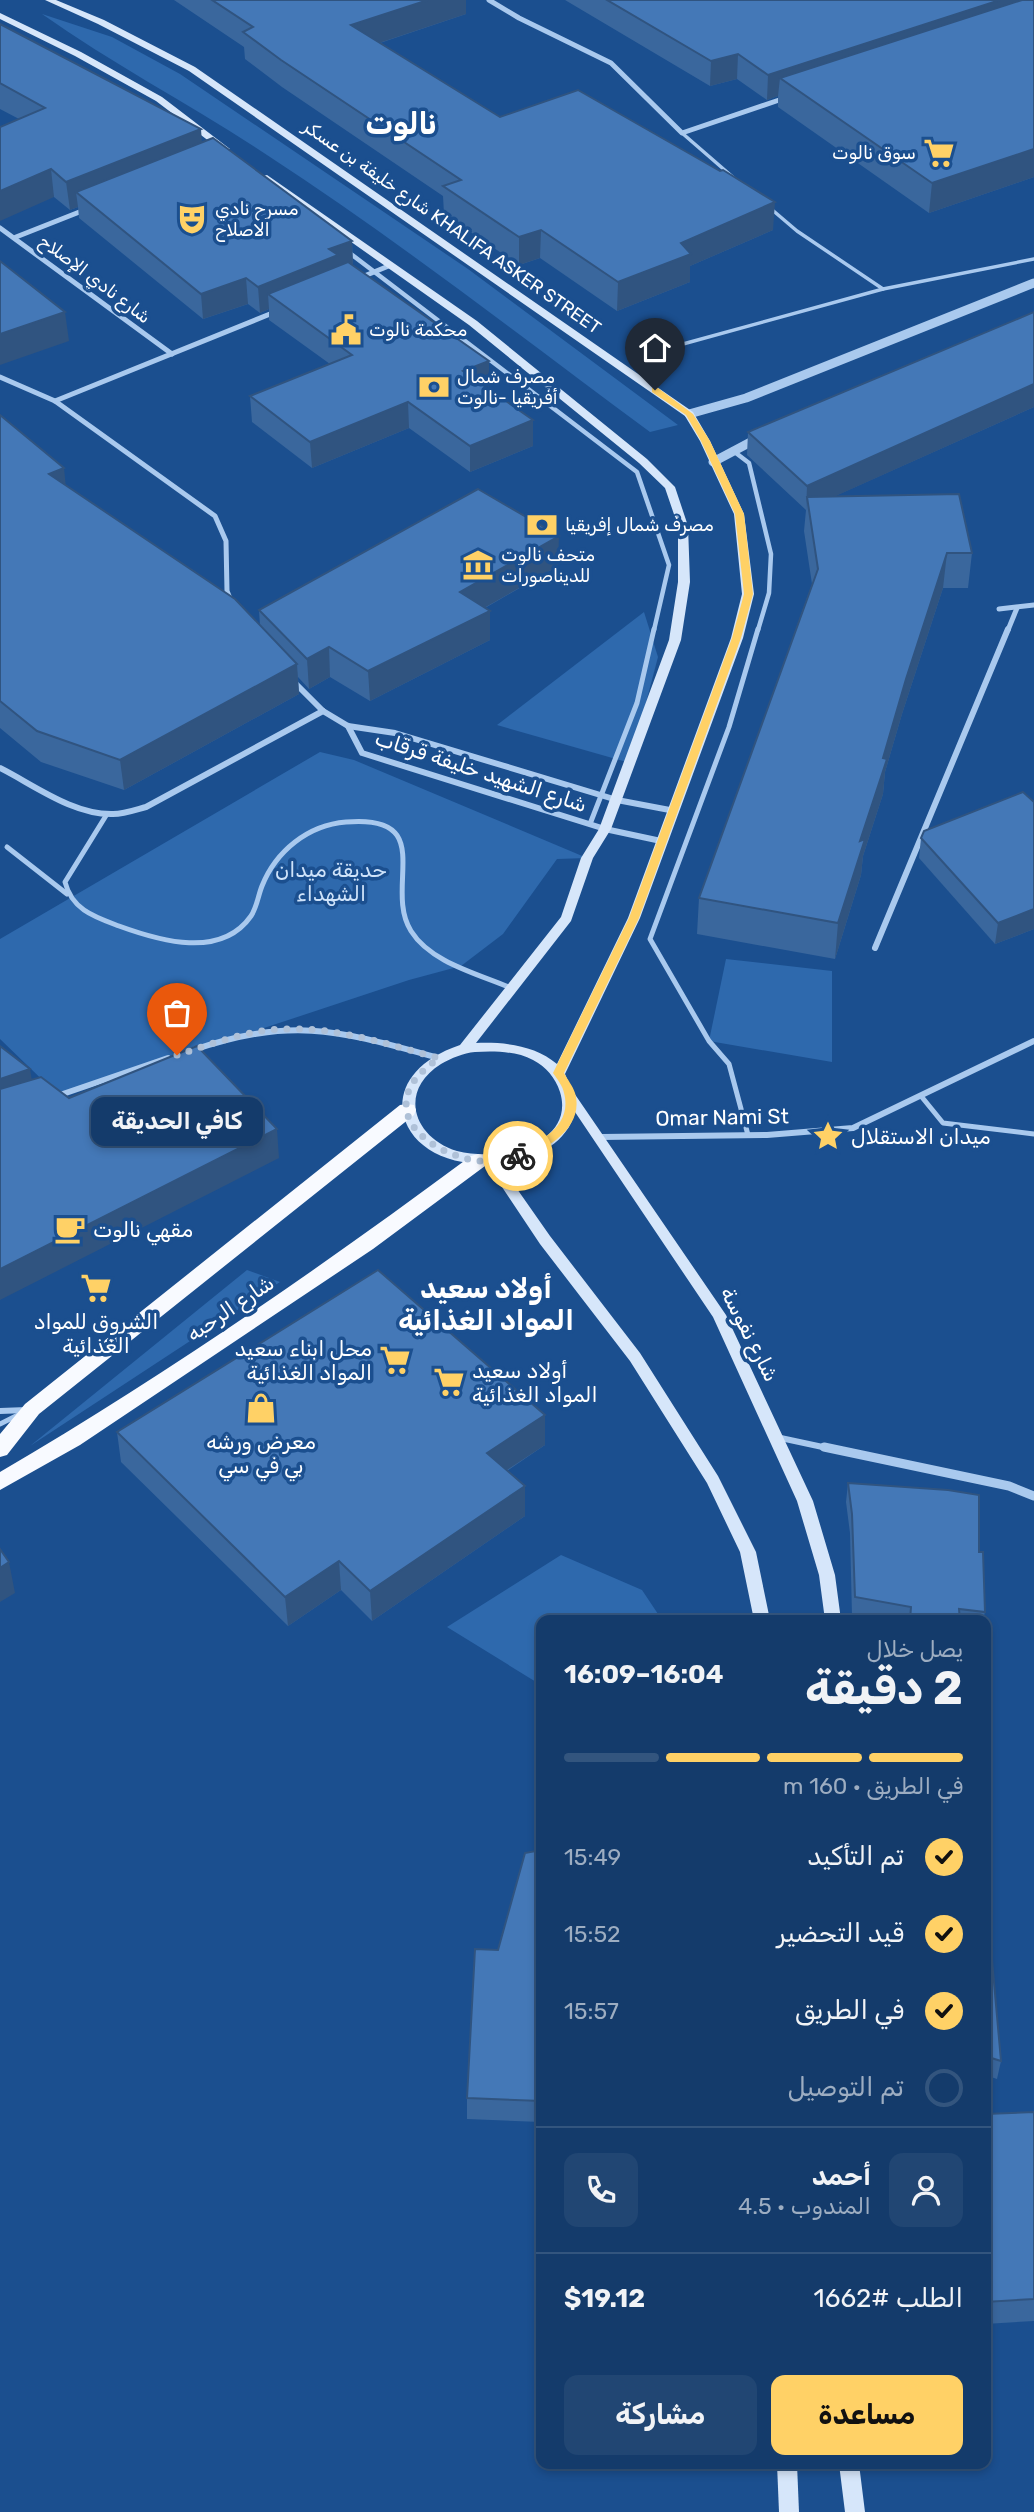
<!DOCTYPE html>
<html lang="ar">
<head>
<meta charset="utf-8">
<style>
	:root { --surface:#143b6b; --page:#214673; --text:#f1f3f6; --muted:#9dadc1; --line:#33557e; --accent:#ffd166 }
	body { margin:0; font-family:Rubik,"Noto Naskh Arabic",sans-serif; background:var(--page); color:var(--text); direction:rtl; height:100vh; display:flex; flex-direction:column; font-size:26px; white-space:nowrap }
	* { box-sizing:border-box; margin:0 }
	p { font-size:23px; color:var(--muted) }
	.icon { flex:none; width:38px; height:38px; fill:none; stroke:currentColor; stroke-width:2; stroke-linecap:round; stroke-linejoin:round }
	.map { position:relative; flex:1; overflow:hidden; direction:ltr }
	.details { position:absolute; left:536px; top:1615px; width:455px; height:854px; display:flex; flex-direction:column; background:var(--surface); border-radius:14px; box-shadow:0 4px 10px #0003,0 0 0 2px var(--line); direction:rtl }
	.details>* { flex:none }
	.pin { position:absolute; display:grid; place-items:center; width:60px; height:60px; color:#fff; margin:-72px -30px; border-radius:50% 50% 50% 0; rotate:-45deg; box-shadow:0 0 7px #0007 }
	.pin .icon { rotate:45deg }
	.courier { position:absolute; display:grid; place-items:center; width:70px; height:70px; margin:-35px; border:5px solid #ffd166; border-radius:50%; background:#fff; color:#222; box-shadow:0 2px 9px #0007 }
	.bubble { position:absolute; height:49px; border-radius:14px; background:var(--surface); box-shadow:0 4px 10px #0003,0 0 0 2px var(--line); font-size:23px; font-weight:700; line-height:49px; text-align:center; direction:rtl }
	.overview em { font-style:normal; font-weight:700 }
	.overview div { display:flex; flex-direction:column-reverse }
	.overview { display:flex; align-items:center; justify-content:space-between; height:119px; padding:0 28px }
	h1 { font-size:46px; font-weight:700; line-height:52px }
	.bar { display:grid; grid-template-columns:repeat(4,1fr); gap:10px 7px; align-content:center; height:84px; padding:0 28px }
	.bar i { height:9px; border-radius:5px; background:var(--line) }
	.bar .selected { background:var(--accent) }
	.bar p { grid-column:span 4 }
	.line { display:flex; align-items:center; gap:18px; padding:0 28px; border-top:2px solid var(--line) }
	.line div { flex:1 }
	.round { display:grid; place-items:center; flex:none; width:74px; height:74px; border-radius:14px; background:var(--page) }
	ol { padding:0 28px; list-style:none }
	li { display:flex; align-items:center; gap:21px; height:77px }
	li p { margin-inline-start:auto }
	li .icon { padding:7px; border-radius:50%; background:var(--accent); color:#111; stroke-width:4 }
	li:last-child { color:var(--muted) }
	li i { width:38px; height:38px; border:4px solid var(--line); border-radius:50% }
	.cta { display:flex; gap:14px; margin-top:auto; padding:14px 28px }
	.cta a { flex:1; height:80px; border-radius:14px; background:var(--accent); color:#111; font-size:28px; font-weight:700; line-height:80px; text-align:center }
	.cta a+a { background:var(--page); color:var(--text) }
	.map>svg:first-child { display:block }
	.green { fill:#2e69ad }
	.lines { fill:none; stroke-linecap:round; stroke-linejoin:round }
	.service { stroke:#a9c9ee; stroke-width:3.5 }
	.pedestrian-far1 { stroke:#a9c9ee; stroke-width:4.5 }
	.pedestrian { stroke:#a9c9ee; stroke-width:5 }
	.minor-far2 { stroke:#a9c9ee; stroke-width:5 }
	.minor-far1 { stroke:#a9c9ee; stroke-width:6 }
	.minor { stroke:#a9c9ee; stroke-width:9 }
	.tertiary { stroke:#a9c9ee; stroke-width:9 }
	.secondary { fill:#d6e6fa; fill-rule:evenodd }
	.trunk { fill:#f8faff; fill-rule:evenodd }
	.wall { fill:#3a679d }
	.shaded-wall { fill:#305480 }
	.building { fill:#4478b7; stroke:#305480; stroke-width:2 }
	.route { fill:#ffd166 }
	.done { stroke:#afc1d8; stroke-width:7; stroke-dasharray:0 12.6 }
	.labels { text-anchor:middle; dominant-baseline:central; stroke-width:7; stroke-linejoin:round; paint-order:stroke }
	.far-poi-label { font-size:18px; fill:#fff; stroke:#1b4f8f; text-anchor:start }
	.far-street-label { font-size:18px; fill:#fff; stroke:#1b4f8f }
	.street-label { font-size:21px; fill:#fff; stroke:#1b4f8f }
	.park-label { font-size:21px; fill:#cfe3fa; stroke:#1b4f8f }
	.poi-label { font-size:21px; fill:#fff; stroke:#1b4f8f; text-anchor:start }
	.district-label { font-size:28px; font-weight:bold; fill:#fff; stroke:#1b4f8f }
	.far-town-label { font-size:30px; font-weight:bold; fill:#fff; stroke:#1b4f8f }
</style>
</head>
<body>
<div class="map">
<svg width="1034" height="2512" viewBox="0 0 1034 2512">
	<rect width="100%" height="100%" fill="#1b4f8f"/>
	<g class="green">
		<path d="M 42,14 L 112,37 L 180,74 L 468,269 L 678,425 L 650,432 C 524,339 399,241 267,155 C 193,106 114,65 42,14 Z"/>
		<polygon points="644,612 658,657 630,763 497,725"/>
		<polygon points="320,752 354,760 587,858 557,859 503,934 461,966 409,980 59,1096 0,1039 0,939"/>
		<polygon points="726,959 832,971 832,1062 709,1041"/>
		<polygon points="247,1270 280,1282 30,1446"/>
		<polygon points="561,1555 642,1590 662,1620 541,1620 541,1685 447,1627"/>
	</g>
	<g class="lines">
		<g class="service">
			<polyline points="682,133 735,179"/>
			<polyline points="770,208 797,231 883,289 1034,259"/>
			<polyline points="683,344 883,289"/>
		</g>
		<g class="pedestrian-far1">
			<polyline points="347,251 637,472 669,565 654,630"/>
			<polyline points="732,450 749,463 771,554 769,593 758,630"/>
		</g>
		<g class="pedestrian">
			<path d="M 107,814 L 65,882 C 72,910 95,917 119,926 C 160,941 221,959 251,916 C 257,907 258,896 262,886 C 276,851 308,825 346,822 C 439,814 383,887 411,931 C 431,963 479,974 511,988"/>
			<polyline points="590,824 637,703 654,629"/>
			<polyline points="7,847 67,894"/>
			<polyline points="921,1096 943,1123 1034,1134"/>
			<polyline points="748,1135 729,1064 709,1041 650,939 729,727 758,629"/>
			<polyline points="0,1424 20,1414"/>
		</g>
		<g class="minor-far2">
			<polyline points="489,0 519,18 611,63 682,133 785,98"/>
			<polyline points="0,228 172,354"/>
			<polyline points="16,237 87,209"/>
			<polyline points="357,279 391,265"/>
			<polyline points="0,377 55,401 215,516 226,541 227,591 231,601"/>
			<polyline points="55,401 275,312"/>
			<polyline points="999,609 1034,605"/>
			<polyline points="1008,630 1017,608"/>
		</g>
		<g class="minor-far1">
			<polyline points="291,679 323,711 348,726 395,733 617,800 675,811"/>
			<polyline points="348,726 362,753 605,829 661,841"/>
			<path d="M 0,768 C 34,785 73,815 113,814 C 124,814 135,810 146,807 L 323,711"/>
			<polyline points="875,948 1008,629"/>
			<path d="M 190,1051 C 294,1016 337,1030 439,1058"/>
			<polyline points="57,1096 168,1058"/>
			<polyline points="601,1137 767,1135 853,1128 1034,1041"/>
			<polyline points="0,1411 27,1410"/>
			<polyline points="776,1437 832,1449"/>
		</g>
		<polyline class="minor" points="824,1447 1009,1486 1034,1496"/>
		<g class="tertiary">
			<polyline points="689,414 746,398 1034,283"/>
			<polyline points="713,462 762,436"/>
		</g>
		<g class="secondary">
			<path d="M 45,0 L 56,0 L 104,20 L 195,67 L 693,412 L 710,441 L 744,514 L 754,594 L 743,638 L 640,918 L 565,1074 L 572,1090 L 726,1315 L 813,1501 L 835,1575 L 841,1620 L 825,1620 L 819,1575 L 797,1501 L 713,1317 L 575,1112 C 567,1145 531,1161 499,1163 L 550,1236 L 640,1353 L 718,1476 L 756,1552 L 770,1620 L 754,1620 L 740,1552 L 707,1483 L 630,1361 L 540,1244 L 486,1163 C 400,1168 363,1078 460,1045 L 561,917 L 581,858 L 599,829 L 669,640 L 678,582 L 678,526 L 665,488 L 639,463 L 469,325 L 259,177 L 267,175 L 477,321 L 647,459 L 675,487 L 688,526 L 690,582 L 681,640 L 611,829 L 593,858 L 571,921 L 476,1043 C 504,1042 535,1045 557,1064 L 628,918 L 731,638 L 742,594 L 734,514 L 700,441 L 685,416 L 189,71 L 98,24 ZM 475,1052 C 494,1051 516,1051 533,1060 C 546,1067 555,1077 560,1092 C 571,1128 538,1148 505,1153 C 490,1155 472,1155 457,1151 C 413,1137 398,1091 441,1064 C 452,1058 463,1053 475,1052 Z"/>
			<polygon points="0,13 81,52 162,97 230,149 222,151 156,101 75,56 0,19"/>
			<polygon points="777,2464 797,2464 799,2512 779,2512"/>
			<polygon points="839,2464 859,2464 865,2512 845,2512"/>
		</g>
		<g class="trunk">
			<polygon points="407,1104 414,1105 416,1110 414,1115 39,1414 7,1455 0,1457 0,1434 25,1404 400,1105"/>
			<path d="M 478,1154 L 485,1156 L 487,1161 L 485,1166 L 373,1249 L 80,1445 L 0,1490 L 0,1472 C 163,1377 320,1268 471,1156 Z"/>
		</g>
	</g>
	<g class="wall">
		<polygon points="174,0 466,0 466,14 380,43 500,117 773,230 690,266 690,282 617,311 540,258 519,265 444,214 443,196 282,87 245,59 244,47"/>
		<polygon points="565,0 1018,0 1018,1 1034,0 1034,177 929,213 778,107 778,96 767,100 737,79 710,86"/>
		<polygon points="0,24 202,143 352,241 353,266 489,361 489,387 487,387 533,446 470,472 409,428 312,468 252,422 250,396 330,364 269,320 269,309 260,313 248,304 203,319 79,218 78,207 70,210 54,197 19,119 0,109"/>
		<polygon points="1034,312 1034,407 835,496 972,553 968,588 943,588 902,714 885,772 883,794 863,856 861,875 835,959 697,934 699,898 812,584 804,531 806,510 747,455 748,432"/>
		<polygon points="0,415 66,485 260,626 259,610 558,566 485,608 490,640 370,701 330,677 309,689 298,677 299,694 124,790 41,762 0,728"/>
		<polygon points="1034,802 1034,929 995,944 919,858 921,838"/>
		<polygon points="545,1415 545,1445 507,1471 525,1516 372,1621 341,1590 288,1626 121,1462 117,1432"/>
		<polygon points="848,1483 979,1552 985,1612 983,1620 880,1620 852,1616 850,1533 846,1502"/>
		<polygon points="541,1850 541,2122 467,2119 467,2098 498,1950"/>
		<polygon points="985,1925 1001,2061 997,2079 985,2075"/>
		<polygon points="1034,2112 1034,2321 985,2324 985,2114"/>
	</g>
	<g class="shaded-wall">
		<polygon points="428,0 466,0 466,14 352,52 351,25"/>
		<polygon points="1000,0 1018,0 1016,18 780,78 778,96 767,100 768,75"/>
		<polygon points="738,54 737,79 710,86 711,61"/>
		<polygon points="201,129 203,157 76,192 78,207 70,210 66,182"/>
		<polygon points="1034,149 1034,177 929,213 932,183"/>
		<polygon points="51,169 54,197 0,221 0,191"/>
		<polygon points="775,202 773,230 690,266 690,282 617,311 618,282 681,243"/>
		<polygon points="541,230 540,258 519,265 519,237"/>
		<polygon points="352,241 353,266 268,294 269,309 260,313 258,287 329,249"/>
		<polygon points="246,278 248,304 203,319 201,294"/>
		<polygon points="65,312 69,341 0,365 0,334"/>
		<polygon points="489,361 489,387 463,397 463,371"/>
		<polygon points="1034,384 1034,407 809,508 807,497 806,510 807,486"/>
		<polygon points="408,402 409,428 312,468 310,442"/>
		<polygon points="533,420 533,446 470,472 470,446"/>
		<polygon points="64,468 67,498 49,474"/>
		<polygon points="559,536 558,566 461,621 460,592"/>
		<polygon points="947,553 943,588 902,714 885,772 883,794 863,856 861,875 835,959 838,923 883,758 906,679"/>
		<polygon points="490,611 490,640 370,701 368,671"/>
		<polygon points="329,647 330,677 309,689 307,659"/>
		<polygon points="297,664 299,694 124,790 120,760"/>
		<polygon points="1034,909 1034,929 995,944 998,923"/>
		<polygon points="30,1069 35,1098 0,1110 0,1079"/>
		<polygon points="277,1129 279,1158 0,1300 0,1269"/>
		<polygon points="545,1415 545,1445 487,1483 487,1453"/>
		<polygon points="525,1486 525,1516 372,1621 370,1591"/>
		<polygon points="339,1561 341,1590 288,1626 285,1597"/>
		<polygon points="9,1562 15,1593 0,1602 0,1568"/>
	</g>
	<g class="building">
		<polygon points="212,0 428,0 351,25 500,117 578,90 720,171 723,170 775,202 681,243 691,254 618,282 541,230 519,237 443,186 461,180 281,60 243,32 253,27"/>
		<polygon points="607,0 1000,0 768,75 738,54 711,61"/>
		<polygon points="1022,0 1034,0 1034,149 932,183 780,78"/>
		<polygon points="0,24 201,129 66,182 51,169 0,191 0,127 45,108 0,83"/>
		<polygon points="213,138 352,241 329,249 338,255 258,287 246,278 201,294 76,192"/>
		<polygon points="0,261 65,312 0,334"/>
		<polygon points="348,262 489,361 463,371 533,420 470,446 408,402 310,442 250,396 352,355 268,294"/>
		<polygon points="1034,312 1034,384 807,486 748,432"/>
		<polygon points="0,415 64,468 49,474 235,599 297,664 120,760 37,731 0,701"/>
		<polygon points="478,489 559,536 460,592 490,611 368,671 329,647 307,659 259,610"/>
		<polygon points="959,494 972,553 947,553 906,679 883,758 887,759 860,841 865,839 838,923 699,898 818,569 807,497"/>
		<polygon points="1023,792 1034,802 1034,909 998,923 921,838 924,831"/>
		<polygon points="0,1046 30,1069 0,1079"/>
		<polygon points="197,1046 277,1129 0,1269 0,1089 41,1077 69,1098"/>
		<polygon points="378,1270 545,1415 487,1453 525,1486 370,1591 339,1561 285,1597 117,1432"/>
		<polygon points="848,1483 948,1490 979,1495 979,1552 983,1552 985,1612 959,1609 960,1620 910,1620 911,1607 855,1597 852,1514"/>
		<polygon points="0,1549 9,1562 0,1568"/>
		<polygon points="541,1850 541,2101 467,2098 475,1949 498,1950 525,1853"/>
		<polygon points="985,1925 989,1926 1001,2061 985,2056"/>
		<polygon points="1034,2112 1034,2299 985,2302 985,2114"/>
	</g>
	<path class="route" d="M 652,388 L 658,388 L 693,414 L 710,441 L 744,514 L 753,594 L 741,638 L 639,918 L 564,1073 C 567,1079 573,1086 575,1093 C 585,1128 546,1150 518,1160 L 514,1159 L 514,1153 C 539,1142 573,1127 564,1093 C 563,1086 557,1079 553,1073 L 629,918 L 732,638 L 744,594 L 735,514 L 701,441 L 686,415 L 652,392 Z"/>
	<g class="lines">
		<path class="done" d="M 177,1055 C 212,1044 250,1029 286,1029 C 338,1027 389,1045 439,1058 C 427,1067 415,1076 409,1090 C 393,1131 448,1158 480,1161 C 493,1161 506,1158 518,1156"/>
	</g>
	<defs>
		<g id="supermarket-bare" transform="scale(2.415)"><path d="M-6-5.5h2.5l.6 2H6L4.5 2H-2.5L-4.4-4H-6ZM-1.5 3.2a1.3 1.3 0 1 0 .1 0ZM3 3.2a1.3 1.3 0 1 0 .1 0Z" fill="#ffd166" stroke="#1b4f8f" stroke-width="2.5" paint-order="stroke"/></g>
		<g id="theatre-bare" transform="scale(2.415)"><path d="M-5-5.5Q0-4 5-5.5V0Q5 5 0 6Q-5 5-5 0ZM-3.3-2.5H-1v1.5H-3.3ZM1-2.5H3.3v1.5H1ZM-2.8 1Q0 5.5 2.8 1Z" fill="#ffd166" stroke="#1b4f8f" stroke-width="2.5" paint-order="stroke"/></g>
		<g id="civic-bare" transform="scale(2.415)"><path d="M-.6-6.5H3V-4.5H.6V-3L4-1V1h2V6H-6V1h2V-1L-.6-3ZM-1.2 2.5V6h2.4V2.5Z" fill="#ffd166" stroke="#1b4f8f" stroke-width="2.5" paint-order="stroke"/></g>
		<g id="bank-bare" transform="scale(2.415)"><path d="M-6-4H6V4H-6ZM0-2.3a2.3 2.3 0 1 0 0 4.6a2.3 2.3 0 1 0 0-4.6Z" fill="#ffd166" stroke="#1b4f8f" stroke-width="2.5" paint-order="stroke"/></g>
		<g id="museum-bare" transform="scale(2.415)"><path d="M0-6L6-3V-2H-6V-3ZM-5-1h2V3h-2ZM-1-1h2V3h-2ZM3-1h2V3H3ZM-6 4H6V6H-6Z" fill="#ffd166" stroke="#1b4f8f" stroke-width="2.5" paint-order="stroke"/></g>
		<g id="sight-bare" transform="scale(2.415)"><path d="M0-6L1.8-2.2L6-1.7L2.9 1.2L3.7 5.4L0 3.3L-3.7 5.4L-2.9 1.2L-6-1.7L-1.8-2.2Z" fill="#ffd166" stroke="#1b4f8f" stroke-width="2.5" paint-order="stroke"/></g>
		<g id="cafe-bare" transform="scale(2.415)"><path d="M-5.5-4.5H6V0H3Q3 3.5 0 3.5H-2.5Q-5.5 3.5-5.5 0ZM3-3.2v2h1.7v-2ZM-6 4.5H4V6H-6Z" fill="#ffd166" stroke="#1b4f8f" stroke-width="2.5" paint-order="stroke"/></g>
		<g id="shop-bare" transform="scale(2.415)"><path d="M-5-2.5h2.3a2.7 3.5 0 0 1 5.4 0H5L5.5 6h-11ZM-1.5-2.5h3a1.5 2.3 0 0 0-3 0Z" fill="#ffd166" stroke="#1b4f8f" stroke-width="2.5" paint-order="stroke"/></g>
	</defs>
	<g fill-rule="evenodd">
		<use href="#supermarket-bare" x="939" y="153"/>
		<use href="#theatre-bare" x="192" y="219"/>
		<use href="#civic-bare" x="346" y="330"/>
		<use href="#bank-bare" x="434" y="387"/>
		<use href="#bank-bare" x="542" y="525"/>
		<use href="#museum-bare" x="478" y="565"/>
		<use href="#sight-bare" x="828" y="1136"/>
		<use href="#cafe-bare" x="70" y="1229"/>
		<use href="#supermarket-bare" x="96" y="1288"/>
		<use href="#supermarket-bare" x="395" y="1360"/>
		<use href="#supermarket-bare" x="449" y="1382"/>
		<use href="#shop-bare" x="261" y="1408"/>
	</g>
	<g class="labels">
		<g class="far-poi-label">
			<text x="916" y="153" text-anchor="end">سوق نالوت</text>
			<text x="215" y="209">مسرح نادي<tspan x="215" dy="21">الاصلاح</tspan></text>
			<text x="369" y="330">محكمة نالوت</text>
			<text x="457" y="377">مصرف شمال<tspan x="457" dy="21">أفريقيا -نالوت</tspan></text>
			<text x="565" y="525">مصرف شمال إفريقيا</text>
			<text x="501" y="555">متحف نالوت<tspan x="501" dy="21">للديناصورات</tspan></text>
		</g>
		<g class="far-street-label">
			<text transform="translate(452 227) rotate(35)">شارع خليفة بن عسكر KHALIFA ASKER STREET</text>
			<text transform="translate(95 279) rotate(37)">شارع نادي الإصلاح</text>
		</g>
		<g class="street-label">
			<text transform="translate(481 771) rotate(18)">شارع الشهيد خليفة قرقاب</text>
			<text transform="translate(722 1117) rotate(-1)">Omar Nami St</text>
			<text transform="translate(230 1308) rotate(-34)">شارع الرحبه</text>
			<text transform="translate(750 1334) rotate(63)">شارع نفوسة</text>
		</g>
		<g class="park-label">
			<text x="331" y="869">حديقة ميدان<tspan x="331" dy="24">الشهداء</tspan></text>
		</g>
		<g class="poi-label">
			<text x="851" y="1136">ميدان الاستقلال</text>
			<text x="93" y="1229">مقهي نالوت</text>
			<text x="96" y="1321" text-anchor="middle">الشروق للمواد<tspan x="96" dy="24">الغذائية</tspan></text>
			<text x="372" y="1348" text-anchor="end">محل ابناء سعيد<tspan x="372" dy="24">المواد الغذائية</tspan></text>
			<text x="472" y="1370">أولاد سعيد<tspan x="472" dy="24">المواد الغذائية</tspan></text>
			<text x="261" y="1441" text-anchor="middle">معرض ورشه<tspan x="261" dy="24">بي في سي</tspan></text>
		</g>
		<g class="district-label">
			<text x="486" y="1288">أولاد سعيد<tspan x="486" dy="32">المواد الغذائية</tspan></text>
		</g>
		<g class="far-town-label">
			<text x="401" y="124">نالوت</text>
		</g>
	</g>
</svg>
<div class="pin" style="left:177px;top:1055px;background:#ea580c"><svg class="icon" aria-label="bag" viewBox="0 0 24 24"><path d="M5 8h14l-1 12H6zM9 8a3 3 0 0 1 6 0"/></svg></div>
<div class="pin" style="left:655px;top:390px;background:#1f2937"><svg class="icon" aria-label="home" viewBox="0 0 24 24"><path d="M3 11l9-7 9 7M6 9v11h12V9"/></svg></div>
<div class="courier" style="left:518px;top:1156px"><svg class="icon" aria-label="bike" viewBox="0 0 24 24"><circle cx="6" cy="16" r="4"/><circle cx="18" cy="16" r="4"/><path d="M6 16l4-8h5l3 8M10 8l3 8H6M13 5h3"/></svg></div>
<div class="bubble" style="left:91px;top:1097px;width:172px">كافي الحديقة</div>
<section class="details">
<div class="overview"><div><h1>2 دقيقة</h1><p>يصل خلال</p></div><em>16:04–16:09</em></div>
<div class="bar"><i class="selected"></i><i class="selected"></i><i class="selected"></i><i></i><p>في الطريق · 160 m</p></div>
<ol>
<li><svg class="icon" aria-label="check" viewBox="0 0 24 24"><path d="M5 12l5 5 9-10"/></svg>تم التأكيد<p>15:49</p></li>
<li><svg class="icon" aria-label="check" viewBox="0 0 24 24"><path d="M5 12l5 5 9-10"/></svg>قيد التحضير<p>15:52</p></li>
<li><svg class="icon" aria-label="check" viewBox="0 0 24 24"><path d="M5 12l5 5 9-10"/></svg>في الطريق<p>15:57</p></li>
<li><i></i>تم التوصيل</li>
</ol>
<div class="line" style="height:126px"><a class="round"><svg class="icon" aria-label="person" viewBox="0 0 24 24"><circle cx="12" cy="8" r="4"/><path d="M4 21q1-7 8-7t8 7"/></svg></a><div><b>أحمد</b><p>المندوب · 4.5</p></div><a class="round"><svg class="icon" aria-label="phone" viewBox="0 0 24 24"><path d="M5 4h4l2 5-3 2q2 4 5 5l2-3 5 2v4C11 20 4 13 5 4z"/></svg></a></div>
<div class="line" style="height:91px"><div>الطلب #1662</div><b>$19.12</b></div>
<div class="cta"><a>مساعدة</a><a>مشاركة</a></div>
</section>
</div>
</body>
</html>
